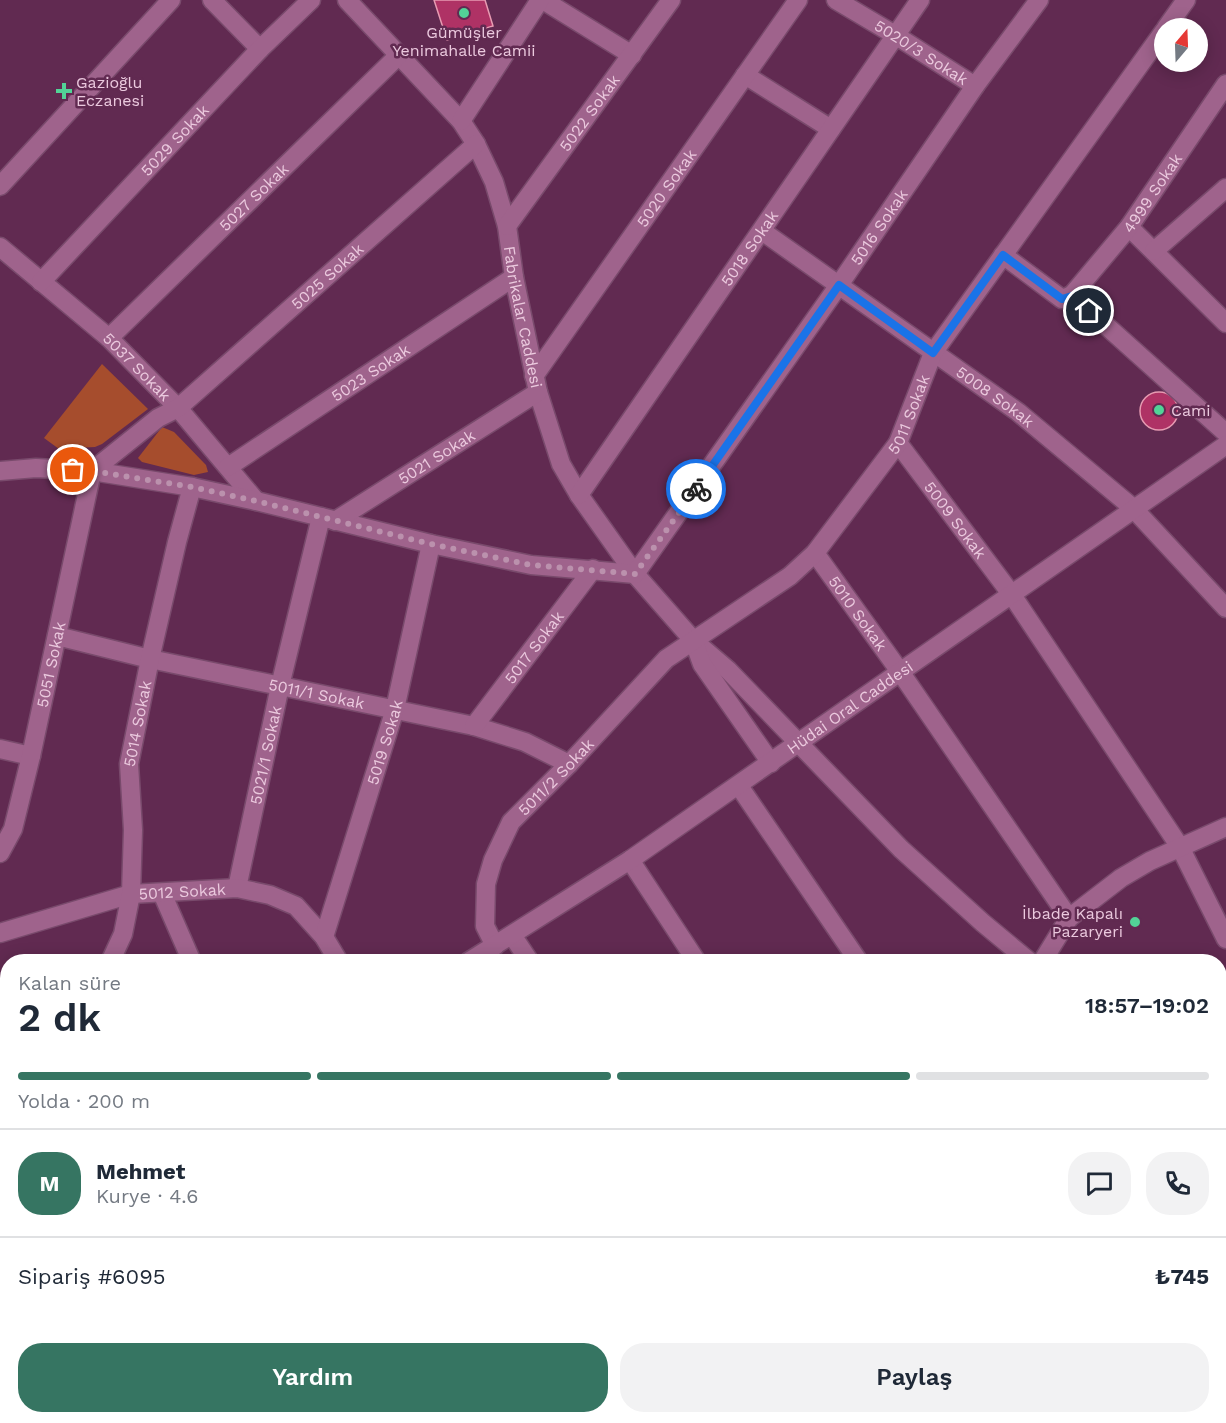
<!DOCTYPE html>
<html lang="tr">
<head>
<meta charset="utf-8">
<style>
	:root { --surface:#fff; --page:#f2f2f3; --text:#1f2937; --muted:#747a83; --line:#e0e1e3; --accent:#367562 }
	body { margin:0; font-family:"Work Sans",sans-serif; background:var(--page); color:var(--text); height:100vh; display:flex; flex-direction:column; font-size:22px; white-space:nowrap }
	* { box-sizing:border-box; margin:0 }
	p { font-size:20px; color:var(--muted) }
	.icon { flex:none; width:33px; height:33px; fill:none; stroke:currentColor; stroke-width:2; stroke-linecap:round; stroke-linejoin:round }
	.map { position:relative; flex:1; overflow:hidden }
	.side { position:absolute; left:0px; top:954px; width:1227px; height:470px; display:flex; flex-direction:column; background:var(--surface); border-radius:24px 24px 0 0; box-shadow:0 3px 15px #0003 }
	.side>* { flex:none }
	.needle { width:39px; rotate:19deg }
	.tools { position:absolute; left:1154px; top:18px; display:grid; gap:12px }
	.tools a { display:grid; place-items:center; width:54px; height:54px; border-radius:50%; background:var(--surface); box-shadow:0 3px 15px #0003; font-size:30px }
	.pin { position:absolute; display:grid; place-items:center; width:51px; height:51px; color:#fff; margin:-26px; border:3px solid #fff; border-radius:50%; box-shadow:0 2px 6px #0007 }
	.courier { position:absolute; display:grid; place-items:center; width:60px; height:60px; margin:-30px; border:4px solid #1a73e8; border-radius:50%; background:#fff; color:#222; box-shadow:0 2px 8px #0007 }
	.headline em { font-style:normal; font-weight:600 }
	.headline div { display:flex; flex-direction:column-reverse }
	.headline { display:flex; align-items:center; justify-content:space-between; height:102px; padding:0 18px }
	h1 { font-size:39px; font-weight:600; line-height:45px }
	.bar { display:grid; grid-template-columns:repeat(4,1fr); gap:9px 6px; align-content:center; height:72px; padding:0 18px }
	.bar i { height:8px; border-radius:4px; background:var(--line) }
	.bar .current { background:var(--accent) }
	.bar p { grid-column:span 4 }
	.line { display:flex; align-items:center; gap:15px; padding:0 18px; border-top:2px solid var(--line) }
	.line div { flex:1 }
	.round { display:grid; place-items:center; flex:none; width:63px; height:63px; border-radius:24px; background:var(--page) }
	.primary-button { display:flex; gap:12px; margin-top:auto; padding:12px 18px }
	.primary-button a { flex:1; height:69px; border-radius:24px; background:var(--accent); color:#fff; font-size:24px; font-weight:600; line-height:69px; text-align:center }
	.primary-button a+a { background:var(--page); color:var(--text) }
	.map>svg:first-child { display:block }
	.green { fill:#a64d2d }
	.building { fill:#af3265; stroke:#e79bb2; stroke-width:1.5 }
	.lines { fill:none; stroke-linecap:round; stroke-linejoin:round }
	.minor-casing { stroke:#794a6c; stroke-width:21 }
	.minor { stroke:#9f638c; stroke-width:18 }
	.done { stroke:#bb91ad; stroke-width:6; stroke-dasharray:0 10.8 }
	.route { stroke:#1a73e8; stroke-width:8 }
	.poi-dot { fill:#52d397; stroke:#612a51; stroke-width:2 }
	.labels { text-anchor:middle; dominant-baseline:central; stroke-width:5; stroke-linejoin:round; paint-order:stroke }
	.poi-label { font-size:16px; fill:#ebc9de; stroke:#612a51; text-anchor:start }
	.street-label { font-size:16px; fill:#ebc9de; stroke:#612a51 }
</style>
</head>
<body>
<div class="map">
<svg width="1226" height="1423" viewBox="0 0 1226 1423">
	<rect width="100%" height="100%" fill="#612a51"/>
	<g class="green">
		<polygon points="102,364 148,409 102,444 95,447 59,449 44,438"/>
		<polygon points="162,427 174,432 206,465 208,472 194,475 142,462 138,458"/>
		<polygon points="7,1414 8,1416 84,1416 87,1423 0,1423 0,1417"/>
	</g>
	<g class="building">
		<polygon points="434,0 485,0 493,26 447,40"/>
		<circle cx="1159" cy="411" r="19"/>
	</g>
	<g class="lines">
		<g class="minor-casing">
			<g id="minor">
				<polyline points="212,0 260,49"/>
				<path id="s1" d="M 347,0 L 461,121 L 476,144 L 494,182 L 507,226 L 514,277 L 538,392 L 561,464 L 579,495 L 635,574 L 693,640 L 728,670 L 901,849 L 983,923 L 1030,962"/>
				<polyline points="543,0 632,55"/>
				<path id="s2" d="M 836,0 L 895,35 L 975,86"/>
				<polyline points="1166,28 1186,0"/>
				<polyline points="745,75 831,129"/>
				<polyline points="461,121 540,0"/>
				<polyline points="0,186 171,0"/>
				<path id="s3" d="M 507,226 L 671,0"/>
				<polyline points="1129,227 1226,323"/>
				<path id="s4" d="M 762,231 L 1018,412 L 1133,508 L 1226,608"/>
				<path id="s5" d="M 0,247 L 109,338 L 178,408 L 256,501"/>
				<polyline points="1154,251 1226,188"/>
				<polyline points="1003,255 1062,299 1072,295 1226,433"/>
				<path id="s6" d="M 41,282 L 260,49 L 311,0"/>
				<path id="s7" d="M 1072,295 L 1129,227 L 1226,84"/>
				<path id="s8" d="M 109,338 L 399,55"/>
				<path id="s9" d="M 534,376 L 798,0"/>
				<path id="s10" d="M 898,443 L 1012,595 L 1180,847 L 1226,939"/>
				<path id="s11" d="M 228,467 L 514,277"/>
				<path id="s12" d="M 0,471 L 36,468 L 92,471 L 192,487 L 256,501 L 431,544 L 531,565 L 635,574 L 839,285 L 975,86 L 1039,0"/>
				<path id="s13" d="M 579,495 L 920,0"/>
				<path id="s14" d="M 335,521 L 538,392"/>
				<path id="s15" d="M 815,553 L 901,673 L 1069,918"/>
				<path id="s16" d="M 57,636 L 150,659 L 474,726 L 525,742 L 569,764"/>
				<polyline points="694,642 702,664 771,763"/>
				<path id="s17" d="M 474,726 L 593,569"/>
				<polyline points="0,749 31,756"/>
				<polyline points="739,786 859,962"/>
				<path id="s18" d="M 0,853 L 13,829 L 31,756 L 92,471 L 158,418 L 178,408 L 476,144"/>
				<polyline points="630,860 697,962"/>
				<path id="s19" d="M 237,888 L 280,686 L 321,517"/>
				<polyline points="162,893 192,962"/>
				<path id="s20" d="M 0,933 L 131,894 L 237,888 L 270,895 L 296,906 L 324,937 L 339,962"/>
				<polyline points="512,935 530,962"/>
				<path id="s21" d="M 324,937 L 395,709 L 431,544"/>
				<path id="s22" d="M 495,946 L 485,926 L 486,884 L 493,860 L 511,822 L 569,764 L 666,659 L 790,576 L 815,553 L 898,443 L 933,353 L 1164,31"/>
				<path id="s23" d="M 110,962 L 123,934 L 131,894 L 133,830 L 129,764 L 150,659 L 177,542 L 192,487"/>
				<path id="s24" d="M 468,962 L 630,860 L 1226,445"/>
				<polyline points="1042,962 1069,918 1121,878 1150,861 1226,827"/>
				<polyline points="0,1069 8,1067"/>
				<polyline points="1220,1176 1226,1171"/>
				<polyline points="0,1211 8,1207"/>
				<polyline points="0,1361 7,1377"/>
				<polyline points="248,1416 248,1423"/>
				<polyline points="724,1416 735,1423"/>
				<polyline points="495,1423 498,1416"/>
				<polyline points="658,1423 663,1416"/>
				<polyline points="785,1423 788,1416"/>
				<polyline points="917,1423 921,1416"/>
				<polyline points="1066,1423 1068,1416"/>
				<polyline points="1164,1423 1164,1416"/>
			</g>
		</g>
		<use href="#minor" class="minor"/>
	</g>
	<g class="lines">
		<polyline class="done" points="73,470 92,471 192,487 256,501 431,544 531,565 635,574 696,489"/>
		<polyline class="route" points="696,489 839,285 933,353 1003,255 1062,299 1072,296 1089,311"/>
	</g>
	<g class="poi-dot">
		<circle cx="464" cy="13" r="6"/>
		<path d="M61 82h6v6h6v6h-6v6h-6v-6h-6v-6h6z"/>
		<circle cx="1159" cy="410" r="6"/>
		<circle cx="1135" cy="922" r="6"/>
	</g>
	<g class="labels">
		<g class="poi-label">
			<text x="464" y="32" text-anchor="middle">Gümüşler<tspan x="464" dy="18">Yenimahalle Camii</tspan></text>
			<text x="76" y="82">Gazioğlu<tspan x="76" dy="18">Eczanesi</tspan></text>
			<text x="1171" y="410">Cami</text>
			<text x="1123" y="913" text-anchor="end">İlbade Kapalı<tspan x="1123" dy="18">Pazaryeri</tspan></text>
		</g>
		<g class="street-label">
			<text stroke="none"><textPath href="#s2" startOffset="100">5020/3 Sokak</textPath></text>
			<text stroke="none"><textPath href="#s3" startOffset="140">5022 Sokak</textPath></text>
			<text stroke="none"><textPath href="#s6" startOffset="195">5029 Sokak</textPath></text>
			<text stroke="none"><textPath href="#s9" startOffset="230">5020 Sokak</textPath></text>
			<text stroke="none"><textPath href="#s7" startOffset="130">4999 Sokak</textPath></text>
			<text stroke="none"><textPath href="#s8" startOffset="202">5027 Sokak</textPath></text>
			<text stroke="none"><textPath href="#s12" startOffset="1070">5016 Sokak</textPath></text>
			<text stroke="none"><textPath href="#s13" startOffset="300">5018 Sokak</textPath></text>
			<text stroke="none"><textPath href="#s18" startOffset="700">5025 Sokak</textPath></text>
			<text stroke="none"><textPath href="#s1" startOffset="374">Fabrikalar Caddesi</textPath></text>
			<text stroke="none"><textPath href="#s5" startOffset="182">5037 Sokak</textPath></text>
			<text stroke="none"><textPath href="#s11" startOffset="171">5023 Sokak</textPath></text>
			<text stroke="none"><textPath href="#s4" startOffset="286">5008 Sokak</textPath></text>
			<text stroke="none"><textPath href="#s22" startOffset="708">5011 Sokak</textPath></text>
			<text stroke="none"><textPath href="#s14" startOffset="120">5021 Sokak</textPath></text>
			<text stroke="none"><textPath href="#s10" startOffset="96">5009 Sokak</textPath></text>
			<text stroke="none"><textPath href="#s15" startOffset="74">5010 Sokak</textPath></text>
			<text stroke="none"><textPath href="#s17" startOffset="99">5017 Sokak</textPath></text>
			<text stroke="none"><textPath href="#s18" startOffset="196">5051 Sokak</textPath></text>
			<text stroke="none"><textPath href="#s16" startOffset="266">5011/1 Sokak</textPath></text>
			<text stroke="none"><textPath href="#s24" startOffset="459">Hüdai Oral Caddesi</textPath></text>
			<text stroke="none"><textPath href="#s23" startOffset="243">5014 Sokak</textPath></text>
			<text stroke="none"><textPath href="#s21" startOffset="204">5019 Sokak</textPath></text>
			<text stroke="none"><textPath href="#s19" startOffset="136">5021/1 Sokak</textPath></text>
			<text stroke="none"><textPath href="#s22" startOffset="195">5011/2 Sokak</textPath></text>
			<text stroke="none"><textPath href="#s20" startOffset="188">5012 Sokak</textPath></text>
		</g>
	</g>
</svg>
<div class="tools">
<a><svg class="needle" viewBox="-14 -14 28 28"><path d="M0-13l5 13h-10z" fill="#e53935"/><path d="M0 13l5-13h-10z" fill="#747a83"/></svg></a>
</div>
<div class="pin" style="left:73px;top:470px;background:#ea580c"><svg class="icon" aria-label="bag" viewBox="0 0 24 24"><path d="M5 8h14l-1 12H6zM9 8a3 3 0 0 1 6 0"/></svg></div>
<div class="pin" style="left:1089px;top:311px;background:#1f2937"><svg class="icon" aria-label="home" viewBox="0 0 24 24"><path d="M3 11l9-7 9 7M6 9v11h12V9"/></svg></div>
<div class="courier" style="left:696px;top:489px"><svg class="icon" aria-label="bike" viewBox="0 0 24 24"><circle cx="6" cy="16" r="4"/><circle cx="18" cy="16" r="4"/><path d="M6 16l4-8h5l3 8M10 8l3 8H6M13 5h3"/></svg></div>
<section class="side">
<div class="headline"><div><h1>2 dk</h1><p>Kalan süre</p></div><em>18:57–19:02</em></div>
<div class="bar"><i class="current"></i><i class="current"></i><i class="current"></i><i></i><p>Yolda · 200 m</p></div>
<div class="line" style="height:108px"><b class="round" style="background:var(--accent);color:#fff">M</b><div><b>Mehmet</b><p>Kurye · 4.6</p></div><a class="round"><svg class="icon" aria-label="chat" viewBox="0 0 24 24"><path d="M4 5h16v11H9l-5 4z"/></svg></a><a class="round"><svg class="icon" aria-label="phone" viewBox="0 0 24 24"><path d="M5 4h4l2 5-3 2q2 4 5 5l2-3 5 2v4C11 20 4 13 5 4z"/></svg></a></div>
<div class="line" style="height:78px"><div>Sipariş #6095</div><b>₺745</b></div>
<div class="primary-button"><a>Yardım</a><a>Paylaş</a></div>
</section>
</div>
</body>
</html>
